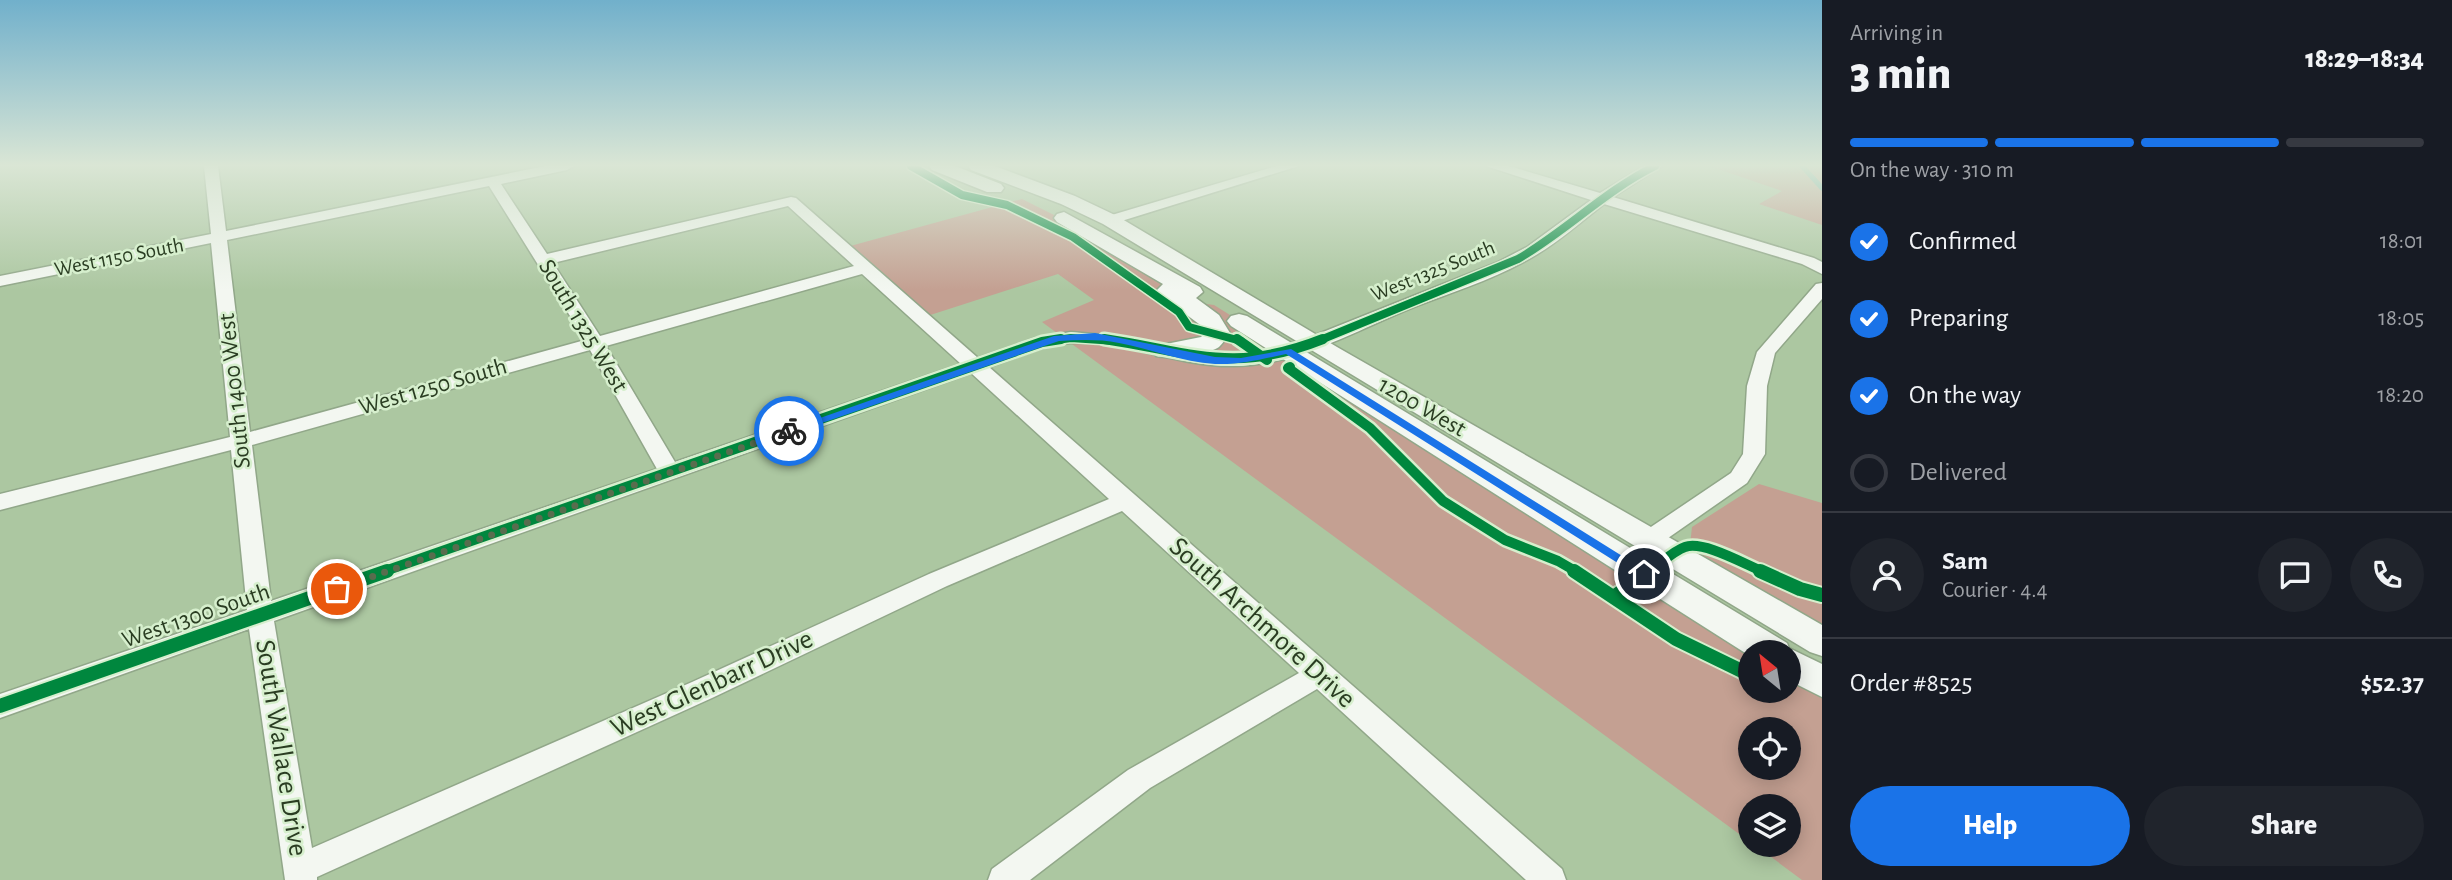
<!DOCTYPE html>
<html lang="en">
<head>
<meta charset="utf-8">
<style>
	:root { --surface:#171b24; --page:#20242c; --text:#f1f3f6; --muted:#9ea1a6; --line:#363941; --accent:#1a73e8 }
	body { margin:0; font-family:"Alegreya Sans",sans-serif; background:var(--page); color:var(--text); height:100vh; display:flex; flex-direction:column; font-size:26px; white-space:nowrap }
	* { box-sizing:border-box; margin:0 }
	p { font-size:23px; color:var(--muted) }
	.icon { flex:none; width:38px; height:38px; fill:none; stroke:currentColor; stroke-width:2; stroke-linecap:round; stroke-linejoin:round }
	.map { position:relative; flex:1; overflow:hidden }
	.panel { display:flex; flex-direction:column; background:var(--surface); width:630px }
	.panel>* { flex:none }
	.needle { width:46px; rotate:330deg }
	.buttons { position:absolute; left:1738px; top:640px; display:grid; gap:14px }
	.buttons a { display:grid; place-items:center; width:63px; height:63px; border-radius:50%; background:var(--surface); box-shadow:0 4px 18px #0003; font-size:35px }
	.pin { position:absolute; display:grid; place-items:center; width:60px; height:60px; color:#fff; margin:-30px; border:4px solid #fff; border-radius:50%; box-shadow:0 2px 7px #0007 }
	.courier { position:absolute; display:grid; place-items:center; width:70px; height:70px; margin:-35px; border:5px solid #1a73e8; border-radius:50%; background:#fff; color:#222; box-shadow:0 2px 9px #0007 }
	.headline em { font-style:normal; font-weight:800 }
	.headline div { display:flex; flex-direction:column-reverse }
	.headline { display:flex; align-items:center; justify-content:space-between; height:119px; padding:0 28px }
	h1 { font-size:46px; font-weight:800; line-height:52px }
	.bar { display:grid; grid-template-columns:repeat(4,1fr); gap:10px 7px; align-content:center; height:84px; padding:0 28px }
	.bar i { height:9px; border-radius:5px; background:var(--line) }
	.bar .current { background:var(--accent) }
	.bar p { grid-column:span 4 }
	.line { display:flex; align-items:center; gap:18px; padding:0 28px; border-top:2px solid var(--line) }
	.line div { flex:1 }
	.round { display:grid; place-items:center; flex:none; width:74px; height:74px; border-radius:37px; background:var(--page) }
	ol { padding:0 28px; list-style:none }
	li { display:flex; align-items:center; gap:21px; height:77px }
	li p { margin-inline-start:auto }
	li .icon { padding:7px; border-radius:50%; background:var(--accent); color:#fff; stroke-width:4 }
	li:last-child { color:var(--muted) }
	li i { width:38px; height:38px; border:4px solid var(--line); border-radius:50% }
	.cta { display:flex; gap:14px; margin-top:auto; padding:14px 28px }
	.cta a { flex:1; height:80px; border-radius:42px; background:var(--accent); color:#fff; font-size:28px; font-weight:800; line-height:80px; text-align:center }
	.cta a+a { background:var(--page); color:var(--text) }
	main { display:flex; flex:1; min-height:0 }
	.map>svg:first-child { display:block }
	.green { fill:#c4a092; fill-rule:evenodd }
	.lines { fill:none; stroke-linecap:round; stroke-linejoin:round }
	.stream { stroke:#5ea99f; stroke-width:5 }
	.street-casing { stroke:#91a789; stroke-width:3 }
	.secondary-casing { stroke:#91a789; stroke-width:3 }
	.street { fill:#f3f7f1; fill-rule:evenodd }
	.secondary { fill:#f3f7f1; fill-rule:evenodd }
	.cycleway-far2-casing { stroke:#d6efcd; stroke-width:11 }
	.cycleway-far1-casing { stroke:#d6efcd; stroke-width:15 }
	.cycleway-casing { stroke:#d6efcd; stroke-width:18 }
	.cycleway-far2 { stroke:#00873e; stroke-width:8 }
	.cycleway-far1 { stroke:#00873e; stroke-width:10 }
	.cycleway { stroke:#00873e; stroke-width:14 }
	.route { fill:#1a73e8 }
	.done { stroke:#586d4e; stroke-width:7; stroke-dasharray:0 12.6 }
	.labels { text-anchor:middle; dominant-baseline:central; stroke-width:5; stroke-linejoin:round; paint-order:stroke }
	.far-street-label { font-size:21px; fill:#2a3d22; stroke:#d6efcd }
	.street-label { font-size:24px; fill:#2a3d22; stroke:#d6efcd }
	.near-street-label { font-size:28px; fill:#2a3d22; stroke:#d6efcd }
</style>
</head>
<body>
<main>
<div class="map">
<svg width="1822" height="880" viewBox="0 0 1822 880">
	<rect width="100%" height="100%" fill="#acc7a1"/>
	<g class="green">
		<polygon points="1709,166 1822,166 1822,225 1759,204 1782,191"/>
		<path d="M 1022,199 L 1098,237 L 1185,301 L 1214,305 L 1644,574 L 1750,653 L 1750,691 L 1788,691 L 1789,669 L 1822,691 L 1822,880 L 1802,880 L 1755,845 L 1788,845 L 1788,807 L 1750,807 L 1750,842 L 1042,322 L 1094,300 L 1058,274 L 921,318 L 843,248 ZM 1750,730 L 1788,730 L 1788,768 L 1750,768 Z"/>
		<polygon points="1759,484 1822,503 1822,630 1710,564 1690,545 1692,527"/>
	</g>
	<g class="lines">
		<polyline class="stream" points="1802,166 1822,188"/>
		<g class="street-casing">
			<g id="street">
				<path d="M 204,166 L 218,166 L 226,231 L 545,166 L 574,166 L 567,170 L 501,184 L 547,254 L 791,197 L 796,198 L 978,358 L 1035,338 L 1071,332 L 1126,337 L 1206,353 L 1233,355 L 1262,352 L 1308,338 L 1496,263 L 1527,247 L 1591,200 L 1486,166 L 1509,166 L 1600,193 L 1644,166 L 1662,166 L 1613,197 L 1814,258 L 1822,262 L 1822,274 L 1802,264 L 1604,204 C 1582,221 1560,241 1536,255 C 1496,279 1452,292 1409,309 C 1353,332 1295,366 1233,366 C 1178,367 1126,340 1070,343 C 1042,345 1016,358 989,367 L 1562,869 L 1566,880 L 1526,880 L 1317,689 L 1150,788 L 1030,880 L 988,880 L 992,869 L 1128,770 L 1299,673 L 1122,511 L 947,586 L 712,698 L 317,877 L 317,880 L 285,880 L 249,629 L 0,718 L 0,694 L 247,610 L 231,450 L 0,510 L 0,494 L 230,437 L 211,243 L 0,286 L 0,276 L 211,234 ZM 489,186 L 585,340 L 250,432 L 227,240 ZM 788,206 L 854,266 L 600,336 L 553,263 ZM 862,274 L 961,364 L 675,462 L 606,346 ZM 590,350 L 657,469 L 271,601 L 252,445 ZM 971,373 L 1109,499 L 929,574 L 692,682 L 312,848 L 274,621 Z"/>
				<polygon points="1276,166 1299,166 1115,223 1110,225 1102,220 1105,217"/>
				<polygon points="1822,283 1822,299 1775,353 1767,386 1765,454 1747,483 1658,545 1650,547 1642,545 1638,539 1642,533 1731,473 1743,454 1747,386 1757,352 1816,284"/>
			</g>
		</g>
		<g class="secondary-casing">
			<g id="secondary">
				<polygon points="929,166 955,166 1001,184 1004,188 1001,192 987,192 932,170"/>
				<polygon points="968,166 995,166 1075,196 1117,216 1337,347 1822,625 1822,656 1810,652 1103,224 1061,204 971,170"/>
				<path d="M 1064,212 L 1200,287 L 1203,292 L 1196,298 L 1219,315 L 1230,333 C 1227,337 1223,343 1219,347 C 1210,354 1168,359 1156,356 L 1153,351 L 1156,346 L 1201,337 L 1206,332 L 1203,327 L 1160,295 L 1157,290 L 1163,284 L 1057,222 L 1054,218 L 1057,214 Z"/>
				<polygon points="1239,314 1247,316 1787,643 1789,648 1822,664 1822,697 1788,680 1788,653 1750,653 1750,656 1231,326 1227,321 1231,316"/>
			</g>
		</g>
		<use href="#street" class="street"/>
		<use href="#secondary" class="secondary"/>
		<g class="cycleway-far2-casing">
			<g id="cycleway-far2">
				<polyline points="911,166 962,195 1007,205 1073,237 1179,312 1189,327 1241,341"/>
				<polyline points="1049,341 1071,338 1116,341"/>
				<path d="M 1318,341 L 1518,259 C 1566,231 1605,191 1655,166"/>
			</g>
		</g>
		<g class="cycleway-far1-casing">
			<g id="cycleway-far1">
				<path d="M 1104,339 C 1193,352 1232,375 1323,339"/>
				<polyline points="1237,339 1267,360"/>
				<polyline points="1290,367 1288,368 1370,428 1443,501 1505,540 1558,561 1577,572"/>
				<polyline points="382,572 1042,342 1061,339"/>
				<path d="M 1648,572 C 1659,565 1673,551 1685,547 C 1703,540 1746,565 1764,572"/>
			</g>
		</g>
		<g class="cycleway-casing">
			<g id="cycleway">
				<polyline points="1574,571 1676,639 1750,675"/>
				<polyline points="1760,571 1800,589 1822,595"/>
				<polyline points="1615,596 1651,571"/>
				<polyline points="0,706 387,571"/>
			</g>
		</g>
		<use href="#cycleway-far2" class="cycleway-far2"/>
		<use href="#cycleway-far1" class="cycleway-far1"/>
		<use href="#cycleway" class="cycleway"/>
	</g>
	<linearGradient id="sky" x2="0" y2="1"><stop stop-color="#71b0cb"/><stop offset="0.57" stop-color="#dae6d5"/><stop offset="1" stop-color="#dae6d5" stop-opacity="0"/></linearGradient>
	<rect width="1822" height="290" fill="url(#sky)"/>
	<path class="route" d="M 1095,333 L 1215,357 L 1241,358 L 1291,349 L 1651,574 L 1644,578 L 1640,577 L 1286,354 C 1262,359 1240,365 1215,364 C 1182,362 1151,349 1119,343 C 1099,339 1079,340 1059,341 L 793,433 L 783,431 L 1054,336 Z"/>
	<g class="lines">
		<polyline class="done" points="337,589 789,431"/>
	</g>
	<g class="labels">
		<g class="far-street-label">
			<text transform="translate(119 257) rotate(-11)">West 1150 South</text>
			<text transform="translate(1433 271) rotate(-22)">West 1325 South</text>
		</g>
		<g class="street-label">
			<text transform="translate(583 326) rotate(59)">South 1325 West</text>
			<text transform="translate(433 387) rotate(-16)">West 1250 South</text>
			<text transform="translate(235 391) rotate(-96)">South 1400 West</text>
			<text transform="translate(1422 407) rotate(30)">1200 West</text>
			<text transform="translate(196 616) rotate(-19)">West 1300 South</text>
		</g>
		<g class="near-street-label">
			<text transform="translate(1262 623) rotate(42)">South Archmore Drive</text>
			<text transform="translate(712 684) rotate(-25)">West Glenbarr Drive</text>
			<text transform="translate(281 748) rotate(81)">South Wallace Drive</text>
		</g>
	</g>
</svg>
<div class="buttons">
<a><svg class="needle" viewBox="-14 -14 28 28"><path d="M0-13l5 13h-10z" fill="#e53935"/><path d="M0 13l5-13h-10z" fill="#9ea1a6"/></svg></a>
<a><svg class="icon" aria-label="locate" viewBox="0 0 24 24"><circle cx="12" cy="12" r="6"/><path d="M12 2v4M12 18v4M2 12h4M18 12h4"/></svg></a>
<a><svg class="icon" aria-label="layers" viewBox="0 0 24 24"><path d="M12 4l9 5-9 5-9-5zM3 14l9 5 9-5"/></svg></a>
</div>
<div class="pin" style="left:337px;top:589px;background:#ea580c"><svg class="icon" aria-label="bag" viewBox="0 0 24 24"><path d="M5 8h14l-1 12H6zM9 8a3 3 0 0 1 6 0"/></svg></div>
<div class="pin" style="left:1644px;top:574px;background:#1f2937"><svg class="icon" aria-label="home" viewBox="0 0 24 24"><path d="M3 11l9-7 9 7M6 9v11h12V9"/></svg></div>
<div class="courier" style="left:789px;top:431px"><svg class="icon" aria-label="bike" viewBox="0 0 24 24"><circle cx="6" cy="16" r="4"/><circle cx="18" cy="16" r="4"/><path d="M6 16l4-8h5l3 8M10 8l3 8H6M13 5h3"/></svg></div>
</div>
<section class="panel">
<div class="headline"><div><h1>3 min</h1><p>Arriving in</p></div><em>18:29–18:34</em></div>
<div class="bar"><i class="current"></i><i class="current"></i><i class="current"></i><i></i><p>On the way · 310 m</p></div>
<ol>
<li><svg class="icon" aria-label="check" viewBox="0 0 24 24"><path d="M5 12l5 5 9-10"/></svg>Confirmed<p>18:01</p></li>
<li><svg class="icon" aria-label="check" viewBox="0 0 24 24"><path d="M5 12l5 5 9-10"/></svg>Preparing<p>18:05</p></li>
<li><svg class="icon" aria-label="check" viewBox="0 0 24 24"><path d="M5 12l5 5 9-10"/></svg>On the way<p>18:20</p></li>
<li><i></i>Delivered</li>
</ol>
<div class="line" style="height:126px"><a class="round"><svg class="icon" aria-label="person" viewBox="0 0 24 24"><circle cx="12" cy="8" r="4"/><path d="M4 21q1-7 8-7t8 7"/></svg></a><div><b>Sam</b><p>Courier · 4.4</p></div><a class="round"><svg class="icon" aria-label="chat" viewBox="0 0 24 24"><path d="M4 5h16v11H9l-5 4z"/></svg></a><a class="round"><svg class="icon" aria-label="phone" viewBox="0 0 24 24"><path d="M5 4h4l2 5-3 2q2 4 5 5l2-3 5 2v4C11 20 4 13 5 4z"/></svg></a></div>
<div class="line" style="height:91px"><div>Order #8525</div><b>$52.37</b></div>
<div class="cta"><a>Help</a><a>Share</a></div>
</section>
</main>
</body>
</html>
